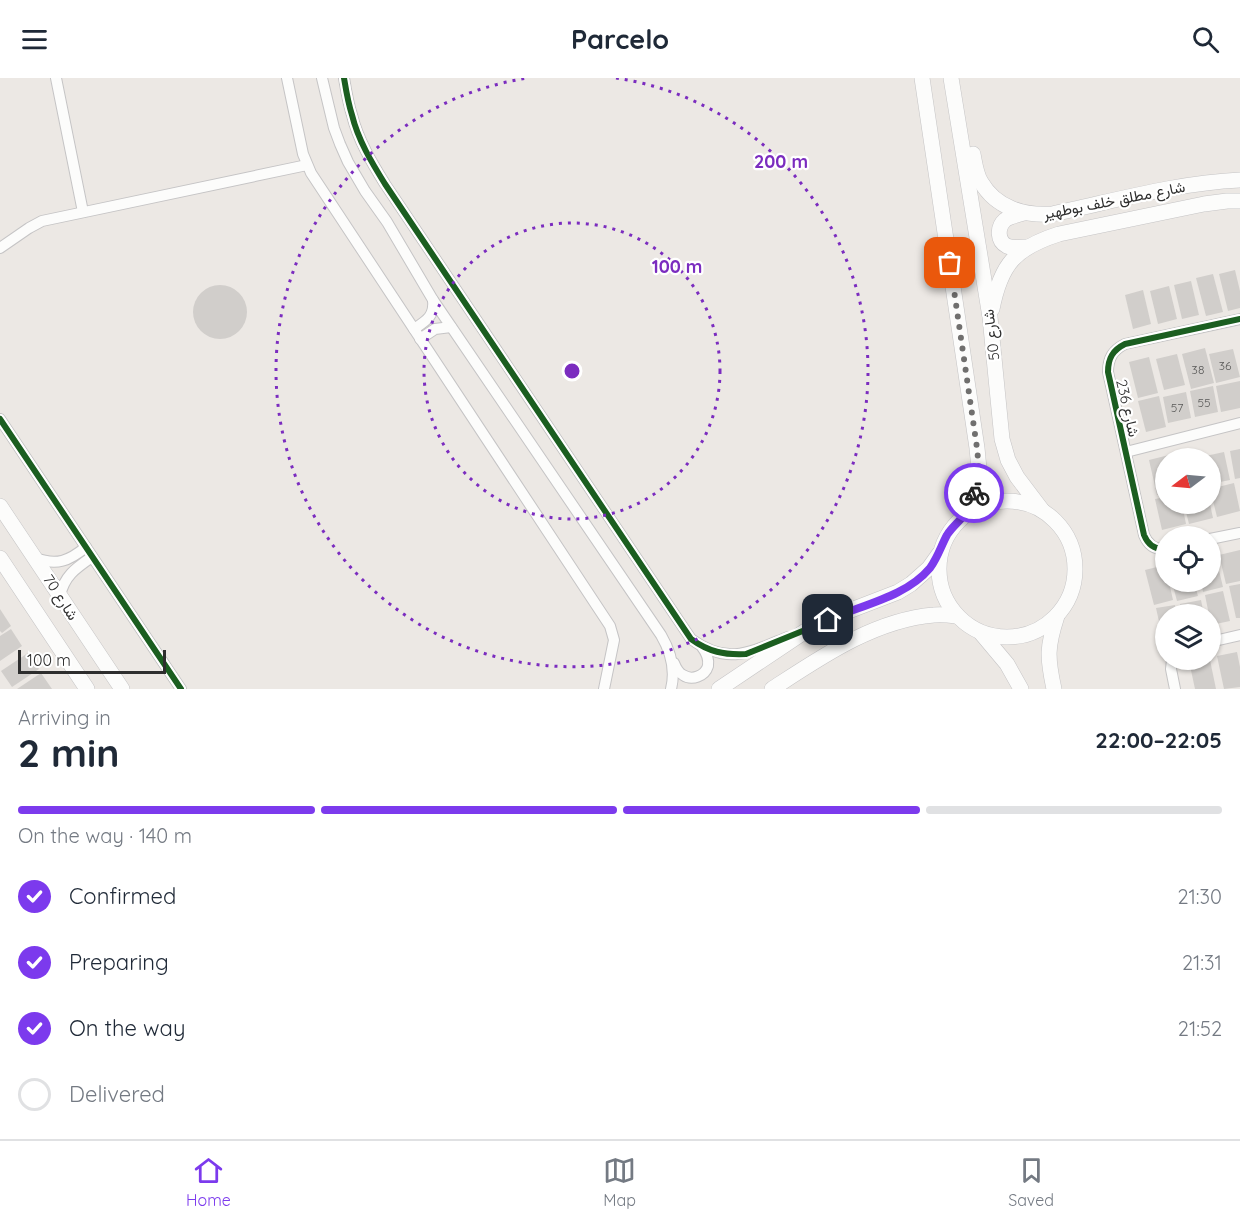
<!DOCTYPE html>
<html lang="en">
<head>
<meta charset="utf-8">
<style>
	:root { --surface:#fff; --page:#f6f6f7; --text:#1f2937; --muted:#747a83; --line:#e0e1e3; --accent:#7c3aed }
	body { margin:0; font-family:Quicksand,Vazirmatn,sans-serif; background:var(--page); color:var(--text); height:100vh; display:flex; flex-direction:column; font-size:22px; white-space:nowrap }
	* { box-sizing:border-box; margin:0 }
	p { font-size:20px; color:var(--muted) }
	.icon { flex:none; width:33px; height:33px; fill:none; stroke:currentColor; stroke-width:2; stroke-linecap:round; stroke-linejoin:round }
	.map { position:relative; height:611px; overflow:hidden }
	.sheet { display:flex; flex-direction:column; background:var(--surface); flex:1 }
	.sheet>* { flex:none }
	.needle { width:39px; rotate:254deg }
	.fabs { position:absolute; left:1155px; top:370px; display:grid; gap:12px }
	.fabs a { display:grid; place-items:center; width:66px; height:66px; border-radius:50%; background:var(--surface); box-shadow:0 2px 4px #0004; font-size:30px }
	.scale { position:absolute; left:18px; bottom:15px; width:148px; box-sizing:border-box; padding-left:6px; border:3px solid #2e2e2e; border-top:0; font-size:16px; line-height:21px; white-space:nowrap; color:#2e2e2e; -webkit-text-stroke:4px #fff; paint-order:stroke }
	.pin { position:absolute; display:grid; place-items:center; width:51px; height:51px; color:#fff; margin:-26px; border-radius:12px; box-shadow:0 3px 9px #0006 }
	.courier { position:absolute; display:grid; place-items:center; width:60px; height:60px; margin:-30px; border:4px solid #7c3aed; border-radius:50%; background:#fff; color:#222; box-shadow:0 2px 8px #0007 }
	.headline em { font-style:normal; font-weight:700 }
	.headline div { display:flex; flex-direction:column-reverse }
	.headline { display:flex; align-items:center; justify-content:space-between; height:102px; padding:0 18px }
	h1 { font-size:39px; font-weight:700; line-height:45px }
	.bar { display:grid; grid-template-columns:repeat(4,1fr); gap:9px 6px; align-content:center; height:72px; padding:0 18px }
	.bar i { height:8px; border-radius:4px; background:var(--line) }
	.bar .active { background:var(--accent) }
	.bar p { grid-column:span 4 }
	ol { padding:0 18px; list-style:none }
	li { display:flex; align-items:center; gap:18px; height:66px }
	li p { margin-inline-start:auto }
	li .icon { padding:6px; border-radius:50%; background:var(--accent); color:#fff; stroke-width:4 }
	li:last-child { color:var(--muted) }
	li i { width:33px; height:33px; border:3px solid var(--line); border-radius:50% }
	header { display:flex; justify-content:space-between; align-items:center; height:78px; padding:0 18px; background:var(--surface); font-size:27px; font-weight:700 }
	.dock { display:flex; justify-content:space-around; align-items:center; height:84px; border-top:2px solid var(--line); background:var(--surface); font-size:16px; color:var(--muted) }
	.dock a { display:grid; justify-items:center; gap:3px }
	.dock .active { color:var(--accent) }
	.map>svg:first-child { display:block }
	.building { fill:#d1cecb }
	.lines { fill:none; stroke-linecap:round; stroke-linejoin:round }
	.minor-casing { stroke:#c5c4c5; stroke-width:12 }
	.secondary-casing { stroke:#c5c4c5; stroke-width:16 }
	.minor { stroke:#fcfcfb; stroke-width:10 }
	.secondary { stroke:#fcfcfb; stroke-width:15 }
	.cycleway-casing { stroke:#fff; stroke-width:10 }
	.cycleway { stroke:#1b5e20; stroke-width:6 }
	.done { stroke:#706f6e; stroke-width:6; stroke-dasharray:0 10.8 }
	.route { stroke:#7c3aed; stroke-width:8 }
	.ring { fill:none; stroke:#7b2cbf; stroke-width:3; stroke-dasharray:3 6 }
	.labels { text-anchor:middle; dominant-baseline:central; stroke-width:4.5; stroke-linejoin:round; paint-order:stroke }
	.number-label { font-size:12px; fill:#585857 }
	.street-label { font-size:15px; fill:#2e2e2e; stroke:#fff }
	.centre { fill:#7b2cbf; stroke:#fff; stroke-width:3 }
	.ring-label { font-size:18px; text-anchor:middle; font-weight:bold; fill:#7b2cbf; stroke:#fff; stroke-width:4.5; stroke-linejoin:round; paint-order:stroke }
</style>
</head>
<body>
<header><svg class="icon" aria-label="menu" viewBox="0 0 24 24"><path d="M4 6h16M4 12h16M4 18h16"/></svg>Parcelo<svg class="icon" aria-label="search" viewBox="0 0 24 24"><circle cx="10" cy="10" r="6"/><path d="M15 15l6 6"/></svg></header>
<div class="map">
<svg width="1240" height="611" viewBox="0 0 1240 611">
	<rect width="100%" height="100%" fill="#ece8e4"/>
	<g class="building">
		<polygon points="1235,192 1240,213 1240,230 1228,233 1219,196"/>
		<polygon points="1213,196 1223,234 1206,238 1196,200"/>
		<polygon points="1191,203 1199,237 1182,241 1174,207"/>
		<circle cx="220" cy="234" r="27"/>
		<polygon points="1169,208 1177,241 1158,246 1150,213"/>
		<polygon points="1143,212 1151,246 1133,251 1125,217"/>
		<polygon points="1205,270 1214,305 1191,311 1182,276"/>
		<polygon points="1233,271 1240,299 1216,305 1209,276"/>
		<polygon points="1177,276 1185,307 1164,312 1156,281"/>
		<polygon points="1149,279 1158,315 1138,320 1129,284"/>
		<polygon points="1240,303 1240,330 1221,334 1216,308"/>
		<polygon points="1213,308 1218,334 1195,339 1190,313"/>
		<polygon points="1186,314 1191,340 1168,345 1163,319"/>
		<polygon points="1159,318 1166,349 1146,354 1138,323"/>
		<polygon points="1240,371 1240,400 1235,401 1230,373"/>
		<polygon points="1224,374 1230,402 1210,406 1210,381 1201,381 1201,379"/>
		<polygon points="1169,377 1170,381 1166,381 1166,415 1157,417 1149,382"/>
		<polygon points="1234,405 1240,433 1217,439 1210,411"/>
		<polygon points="1166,419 1166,426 1182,426 1186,446 1162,452 1155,421"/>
		<polygon points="1184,426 1210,426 1213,440 1189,446"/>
		<polygon points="1240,472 1240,503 1226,506 1219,477"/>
		<polygon points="1215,476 1223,509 1203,514 1201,504 1210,504 1210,477"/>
		<polygon points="1165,487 1166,504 1169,504 1173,522 1154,527 1145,492"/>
		<polygon points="1172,504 1194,504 1198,518 1177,523"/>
		<polygon points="1240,506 1240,540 1236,540 1229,508"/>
		<polygon points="1223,513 1230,543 1211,547 1210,537 1209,537 1205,517"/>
		<polygon points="1201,522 1204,537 1183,537 1180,526"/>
		<polygon points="1175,527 1177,537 1166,537 1166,556 1162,557 1156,530"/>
		<polygon points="0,531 11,548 2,555 0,553"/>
		<polygon points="11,551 22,568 0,583 0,558"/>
		<polygon points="1237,574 1240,589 1240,609 1224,611 1217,578"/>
		<polygon points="28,575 39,591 12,609 1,593"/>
		<polygon points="1196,582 1210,582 1216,611 1195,611 1189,583"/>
		<polygon points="41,595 52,611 17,611"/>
	</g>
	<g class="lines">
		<g class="minor-casing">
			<g id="minor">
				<polyline points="56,0 83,134"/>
				<polyline points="287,0 303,76 311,95 610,548 614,562 604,611"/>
				<path d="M 322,0 L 334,50 L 340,66 L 348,84 L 365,113 L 387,144 L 433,222 L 661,557 C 671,574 676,591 671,611"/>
				<path d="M 344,0 C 346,12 348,25 352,37 C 358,62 372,85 385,106 L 691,561 C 728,588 751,574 788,559"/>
				<polyline points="0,170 29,150 42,143 307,87"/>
				<path d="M 414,251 C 426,243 435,238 433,222"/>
				<polyline points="420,261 435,251 451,249"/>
				<polyline points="0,341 181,611"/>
				<polyline points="1126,374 1240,345"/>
				<polyline points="1210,461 1240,455"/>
				<path d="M 1166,471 C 1155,472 1148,467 1144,457 L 1108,294 C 1108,280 1113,272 1125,266 L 1240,241"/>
				<path d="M 35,480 C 57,488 69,483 86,469"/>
				<path d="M 60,518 C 64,498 76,490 92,479"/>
				<polyline points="1210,564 1240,557"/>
				<polyline points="1172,582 1171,591 1175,611"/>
				<path d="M 674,585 C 676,590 679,595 683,597 C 692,603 705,598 708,588 C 709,581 706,574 702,569"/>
			</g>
		</g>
		<g class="secondary-casing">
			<g id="secondary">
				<polyline points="922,0 977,370 979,391 976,409 967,435"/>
				<polyline points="951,0 990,239 1002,361 1008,382 1017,399 1042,432"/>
				<path d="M 973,76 C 975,86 976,96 981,104 C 996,130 1024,138 1052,136 C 1114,123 1176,105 1240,102"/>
				<path d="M 1024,135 C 1018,137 1010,138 1005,142 C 997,149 997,163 1007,168 C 1013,171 1021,169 1027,169"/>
				<path d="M 992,231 C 1001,186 1015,170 1059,156 L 1204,126 L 1227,123 L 1240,123"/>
				<circle cx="1007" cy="491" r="68"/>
				<polyline points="0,428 122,611"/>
				<polyline points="0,480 87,611"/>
				<polyline points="981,555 1007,586 1021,611"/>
				<polyline points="719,611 810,550 846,534 898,514 911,506 929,490 939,476"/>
				<path d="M 772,611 C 821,579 874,542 934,537 C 941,536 949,537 957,538"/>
				<path d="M 1054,611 C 1047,579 1047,569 1057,538"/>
			</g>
		</g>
		<use href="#minor" class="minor"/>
		<use href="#secondary" class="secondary"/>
		<g class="cycleway-casing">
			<g id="cycleway">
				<path d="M 344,0 C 346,12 348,25 352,37 C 358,62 372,85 385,106 L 691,561 C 709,574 724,577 746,576 L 810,550"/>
				<polyline points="0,341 181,611"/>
				<path d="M 1166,471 C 1155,472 1148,467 1144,457 L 1108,294 C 1108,280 1113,272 1125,266 L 1240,241"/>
			</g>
		</g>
		<use href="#cycleway" class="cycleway"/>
	</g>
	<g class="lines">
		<polyline class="done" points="950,185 977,370 979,391 974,415"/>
		<path class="route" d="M 828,542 C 861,527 906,519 930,490 C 938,479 941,468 947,457 C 952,449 959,444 965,436 C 970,431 972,422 974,415"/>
	</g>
	<g class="ring">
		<circle cx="572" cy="293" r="148"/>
		<path d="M616 0A296 296 0 1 1 528 0"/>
	</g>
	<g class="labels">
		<g class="number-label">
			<text x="1225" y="287">36</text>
			<text x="1198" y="291">38</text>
			<text x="1204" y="324">55</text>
			<text x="1177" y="329">57</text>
		</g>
		<g class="street-label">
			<text transform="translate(1114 122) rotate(-11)">شارع مطلق خلف بوطهير</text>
			<text transform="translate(991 257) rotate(-97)">شارع 50</text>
			<text transform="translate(1128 330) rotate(77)">شارع 236</text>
			<text transform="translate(61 519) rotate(57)">شارع 70</text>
		</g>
	</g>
	<circle cx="572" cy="293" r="9" class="centre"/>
	<g class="ring-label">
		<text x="781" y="90">200 m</text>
		<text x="677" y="195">100 m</text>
	</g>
</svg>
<div class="fabs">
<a><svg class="needle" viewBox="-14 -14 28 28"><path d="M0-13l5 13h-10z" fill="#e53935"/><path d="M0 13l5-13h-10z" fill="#747a83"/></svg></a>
<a><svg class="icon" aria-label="locate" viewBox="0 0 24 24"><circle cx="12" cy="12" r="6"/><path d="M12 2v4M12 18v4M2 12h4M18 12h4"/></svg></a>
<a><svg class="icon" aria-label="layers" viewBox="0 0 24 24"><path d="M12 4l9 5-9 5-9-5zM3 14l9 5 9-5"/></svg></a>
</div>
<div class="scale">100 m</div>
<div class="pin" style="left:950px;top:185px;background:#ea580c"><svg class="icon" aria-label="bag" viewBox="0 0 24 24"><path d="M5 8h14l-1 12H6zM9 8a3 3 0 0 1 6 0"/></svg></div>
<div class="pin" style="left:828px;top:542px;background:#1f2937"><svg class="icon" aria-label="home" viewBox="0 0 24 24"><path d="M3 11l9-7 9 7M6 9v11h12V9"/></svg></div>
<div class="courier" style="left:974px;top:415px"><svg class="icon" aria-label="bike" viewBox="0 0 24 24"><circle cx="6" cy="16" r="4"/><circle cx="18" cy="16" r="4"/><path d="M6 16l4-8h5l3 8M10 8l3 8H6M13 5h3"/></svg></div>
</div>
<section class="sheet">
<div class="headline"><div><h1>2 min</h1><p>Arriving in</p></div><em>22:00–22:05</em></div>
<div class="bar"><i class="active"></i><i class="active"></i><i class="active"></i><i></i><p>On the way · 140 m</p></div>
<ol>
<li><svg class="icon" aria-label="check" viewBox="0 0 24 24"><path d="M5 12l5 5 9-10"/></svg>Confirmed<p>21:30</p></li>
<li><svg class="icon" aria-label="check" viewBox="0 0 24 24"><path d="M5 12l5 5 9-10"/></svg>Preparing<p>21:31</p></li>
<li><svg class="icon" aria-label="check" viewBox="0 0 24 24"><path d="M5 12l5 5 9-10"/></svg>On the way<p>21:52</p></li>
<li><i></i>Delivered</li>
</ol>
</section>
<nav class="dock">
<a class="active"><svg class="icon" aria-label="home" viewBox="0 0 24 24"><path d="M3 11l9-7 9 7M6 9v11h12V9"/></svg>Home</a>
<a><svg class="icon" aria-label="map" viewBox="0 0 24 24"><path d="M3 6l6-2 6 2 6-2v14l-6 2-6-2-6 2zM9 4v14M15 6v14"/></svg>Map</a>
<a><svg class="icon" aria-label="saved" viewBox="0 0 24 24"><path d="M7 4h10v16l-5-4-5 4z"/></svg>Saved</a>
</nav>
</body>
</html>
